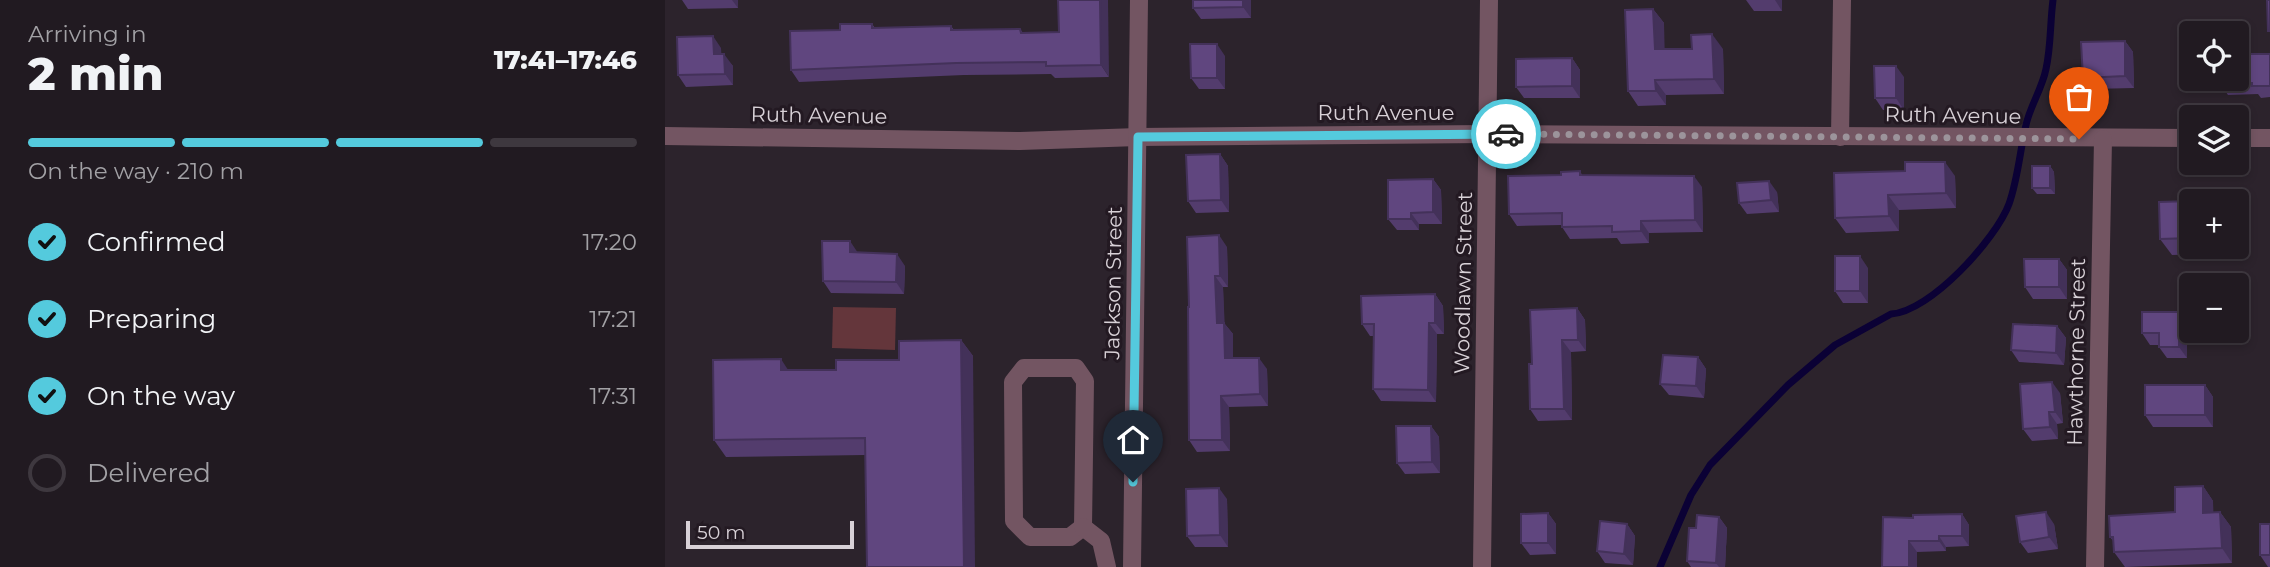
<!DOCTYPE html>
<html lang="en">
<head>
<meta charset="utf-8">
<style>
	:root { --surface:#211a21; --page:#2d272e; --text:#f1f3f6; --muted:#a2a1a5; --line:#3e383f; --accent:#54cadd }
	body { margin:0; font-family:Montserrat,sans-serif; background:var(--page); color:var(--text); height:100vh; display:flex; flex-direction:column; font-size:26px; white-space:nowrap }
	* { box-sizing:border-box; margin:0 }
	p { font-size:23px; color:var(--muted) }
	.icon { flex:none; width:38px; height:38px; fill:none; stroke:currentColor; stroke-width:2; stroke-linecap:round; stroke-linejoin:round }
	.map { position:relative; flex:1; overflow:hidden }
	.side { display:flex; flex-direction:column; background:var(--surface); width:665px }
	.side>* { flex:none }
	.controls { position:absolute; left:1514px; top:21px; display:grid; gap:14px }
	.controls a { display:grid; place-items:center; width:70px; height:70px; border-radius:7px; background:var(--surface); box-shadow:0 4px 10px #0003,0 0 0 2px var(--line); font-size:35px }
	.scale { position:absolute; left:21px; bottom:18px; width:168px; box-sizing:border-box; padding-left:7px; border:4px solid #d8d1d7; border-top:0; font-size:19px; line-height:24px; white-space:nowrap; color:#d8d1d7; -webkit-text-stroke:5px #231922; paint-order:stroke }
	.pin { position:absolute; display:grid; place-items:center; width:60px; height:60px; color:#fff; margin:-72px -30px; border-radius:50% 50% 50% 0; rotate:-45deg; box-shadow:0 0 7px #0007 }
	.pin .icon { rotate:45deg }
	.courier { position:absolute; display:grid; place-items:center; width:70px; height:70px; margin:-35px; border:5px solid #54cadd; border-radius:50%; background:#fff; color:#222; box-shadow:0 2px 9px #0007 }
	.headline em { font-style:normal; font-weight:800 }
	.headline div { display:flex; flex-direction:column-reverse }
	.headline { display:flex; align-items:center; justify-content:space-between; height:119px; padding:0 28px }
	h1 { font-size:46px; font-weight:800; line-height:52px }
	.bar { display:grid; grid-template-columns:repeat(4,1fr); gap:10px 7px; align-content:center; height:84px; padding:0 28px }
	.bar i { height:9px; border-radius:5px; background:var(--line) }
	.bar .current { background:var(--accent) }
	.bar p { grid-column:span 4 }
	ol { padding:0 28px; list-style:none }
	li { display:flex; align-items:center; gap:21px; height:77px }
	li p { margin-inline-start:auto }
	li .icon { padding:7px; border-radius:50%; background:var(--accent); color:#111; stroke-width:4 }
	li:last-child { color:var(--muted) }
	li i { width:38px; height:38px; border:4px solid var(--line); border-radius:50% }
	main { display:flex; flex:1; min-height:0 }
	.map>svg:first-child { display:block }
	.green { fill:#64363b }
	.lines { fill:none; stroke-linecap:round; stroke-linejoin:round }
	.stream { stroke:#0b0135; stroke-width:7 }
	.minor { stroke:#735562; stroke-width:18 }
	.wall { fill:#533c6d }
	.shaded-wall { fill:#433159 }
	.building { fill:#60467f; stroke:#433159; stroke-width:2 }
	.done { stroke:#9c949b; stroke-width:7; stroke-dasharray:0 12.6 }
	.route { stroke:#54cadd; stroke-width:9 }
	.labels { text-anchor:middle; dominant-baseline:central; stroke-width:6; stroke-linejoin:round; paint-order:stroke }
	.street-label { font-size:21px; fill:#d8d1d7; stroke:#231922 }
</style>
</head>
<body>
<main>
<section class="side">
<div class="headline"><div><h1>2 min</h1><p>Arriving in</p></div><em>17:41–17:46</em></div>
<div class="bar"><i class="current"></i><i class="current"></i><i class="current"></i><i></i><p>On the way · 210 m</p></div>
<ol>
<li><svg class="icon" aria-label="check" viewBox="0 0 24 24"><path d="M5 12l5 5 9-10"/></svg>Confirmed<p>17:20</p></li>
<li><svg class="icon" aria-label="check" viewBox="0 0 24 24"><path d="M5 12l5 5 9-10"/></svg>Preparing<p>17:21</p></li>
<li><svg class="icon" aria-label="check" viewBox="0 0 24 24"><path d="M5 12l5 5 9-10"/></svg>On the way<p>17:31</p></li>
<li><i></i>Delivered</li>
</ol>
</section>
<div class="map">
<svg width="1605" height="567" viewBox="0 0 1605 567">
	<rect width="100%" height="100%" fill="#2c232c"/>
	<polygon class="green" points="168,307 231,308 230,350 167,348"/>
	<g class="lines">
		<path class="stream" d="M 995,567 L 1026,495 L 1045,465 L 1123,385 L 1170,345 L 1226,314 C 1265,312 1331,239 1344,204 C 1353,179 1355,150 1361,125 C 1365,106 1377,89 1381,69 C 1386,47 1385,23 1388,0"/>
		<g class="minor">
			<polyline points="0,136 355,141 473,137 822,134 1526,138"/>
			<polyline points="1175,137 1177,0"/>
			<polyline points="1572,138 1605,138"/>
			<polygon points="359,368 411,368 420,381 418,527 405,537 365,537 349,521 348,382"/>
			<polyline points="418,527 436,541 442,567"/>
			<polyline points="467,567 474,0"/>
			<polyline points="817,567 824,0"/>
			<polyline points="1430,567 1438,139"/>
		</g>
	</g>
	<g class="wall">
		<polygon points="17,0 73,0 73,8 23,9"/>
		<polygon points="393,0 444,77 390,78 386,74 299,75 134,82 126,70 175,30 207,24 210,28 286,26 289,30 355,29 358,33 394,32"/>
		<polygon points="586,0 586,18 536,19 528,8"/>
		<polygon points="1081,0 1117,0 1117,11 1089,11"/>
		<polygon points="988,9 999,23 999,49 1058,49 1059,94 1001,95 1001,105 973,106 963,91"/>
		<polygon points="1460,41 1468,52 1469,88 1426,89 1418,78"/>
		<polygon points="56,48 56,54 68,66 68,85 21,87 13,75"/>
		<polygon points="1605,54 1605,97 1596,98 1593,94 1563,95 1555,83"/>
		<polygon points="560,56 560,89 534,89 526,78"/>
		<polygon points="907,58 915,70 915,98 859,98 851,87"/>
		<polygon points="1239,77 1239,110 1218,110 1210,98"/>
		<polygon points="555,154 563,166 564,212 531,213 523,201"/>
		<polygon points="1385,166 1389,172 1390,194 1372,194 1367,188"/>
		<polygon points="915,171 917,175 1037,187 1038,232 984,233 984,243 956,244 952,238 905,239 897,227 897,225 852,226 844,214 896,175"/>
		<polygon points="1169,173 1290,176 1291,208 1234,210 1234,231 1181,233 1170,218"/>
		<polygon points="768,179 776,190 777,224 754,224 754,230 732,230 723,219"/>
		<polygon points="1112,192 1114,212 1082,214 1074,203"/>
		<polygon points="1526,201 1526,247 1572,247 1572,211 1576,217 1577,253 1507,255 1495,239"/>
		<polygon points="562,247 563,287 558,287 559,323 568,334 568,358 602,369 603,406 564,407 565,451 532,452 524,440 524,307"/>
		<polygon points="193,252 240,266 239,294 166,293 158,281"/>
		<polygon points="1394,259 1402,270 1402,299 1368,299 1360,287"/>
		<polygon points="1203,268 1203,303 1178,303 1170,291"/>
		<polygon points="770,294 778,306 779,334 772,334 771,402 716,401 708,389 709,336 705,336 697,324"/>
		<polygon points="912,308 920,320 921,351 906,352 907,420 873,421 865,409 867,364"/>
		<polygon points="1514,312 1522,324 1522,358 1502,358 1494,347 1494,345 1485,345 1477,333"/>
		<polygon points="1392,326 1401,338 1399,365 1354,362 1346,350"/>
		<polygon points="296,340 308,356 200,455 61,457 49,440 123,370 171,370 234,360"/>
		<polygon points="1033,357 1041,369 1039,398 1004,395 995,384"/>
		<polygon points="1540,385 1548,397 1548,427 1488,427 1480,415"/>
		<polygon points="1395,393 1398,423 1392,424 1393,439 1367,441 1358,429"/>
		<polygon points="766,426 774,437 775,473 740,474 732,463"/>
		<polygon points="1538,486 1548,501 1548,512 1555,512 1566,527 1567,563 1460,567 1449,552 1449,542 1445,537 1510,512"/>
		<polygon points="562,499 563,547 530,547 522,536"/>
		<polygon points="883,513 891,524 891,554 865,555 856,543"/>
		<polygon points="1297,514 1304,525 1304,546 1281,547 1281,551 1252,552 1252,567 1217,567 1248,518"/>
		<polygon points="1054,517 1062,528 1060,567 1026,567 1022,561 1031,528"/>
		<polygon points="962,524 970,536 968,565 940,563 932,551"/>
		<polygon points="1389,524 1393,549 1363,553 1355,542"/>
		<polygon points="1605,524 1605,567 1603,567 1595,555"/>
	</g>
	<g class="shaded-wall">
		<polygon points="67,0 73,0 73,8"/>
		<polygon points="435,0 443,0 444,77 436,65"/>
		<polygon points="578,0 586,0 586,18 578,7"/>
		<polygon points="1110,0 1117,0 1117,11"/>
		<polygon points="988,9 999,23 1000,64 990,49"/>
		<polygon points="1047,34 1058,49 1059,94 1049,79"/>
		<polygon points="48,36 56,48 57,66 49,54"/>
		<polygon points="1460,41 1468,52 1469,88 1460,76"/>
		<polygon points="552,44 560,56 560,89 552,78"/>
		<polygon points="59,54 68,66 68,85 60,74"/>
		<polygon points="907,58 915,70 915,98 907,86"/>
		<polygon points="1231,66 1239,77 1239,110 1231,98"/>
		<polygon points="990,80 1001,95 1001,105 991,91"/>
		<polygon points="555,154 563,166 564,212 556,200"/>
		<polygon points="1280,162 1290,176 1291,208 1281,193"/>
		<polygon points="1385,166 1389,172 1390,194 1385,188"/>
		<polygon points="1029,176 1037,187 1038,232 1030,220"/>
		<polygon points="768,179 776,190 777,224 768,212"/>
		<polygon points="1104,181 1112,192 1114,212 1106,200"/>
		<polygon points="1223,195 1234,210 1234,231 1224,216"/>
		<polygon points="1572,211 1576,217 1577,253 1572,246"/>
		<polygon points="746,213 754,224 754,230 746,219"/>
		<polygon points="976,221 984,233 984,243 976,231"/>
		<polygon points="554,235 562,247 563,287 555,276"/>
		<polygon points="185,241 193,253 185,252"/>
		<polygon points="232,254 240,266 239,294 231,282"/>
		<polygon points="1195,256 1203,268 1203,303 1195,291"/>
		<polygon points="1394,259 1402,270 1402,299 1394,287"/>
		<polygon points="550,276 558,287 560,330 559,323 568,334 568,370 560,358 552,323"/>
		<polygon points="770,294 778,306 779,334 770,323"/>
		<polygon points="912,308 920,320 921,351 913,340"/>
		<polygon points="1514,312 1522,324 1522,358 1514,347"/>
		<polygon points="764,323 772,334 771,402 763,390"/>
		<polygon points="1392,326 1401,338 1399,365 1391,353"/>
		<polygon points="296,340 308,356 310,567 299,567"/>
		<polygon points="897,340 906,352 907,420 899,409"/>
		<polygon points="1033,357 1041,369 1039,398 1031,386"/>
		<polygon points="594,358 602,369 603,406 595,394"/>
		<polygon points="116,359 127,376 116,370"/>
		<polygon points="1387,382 1395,393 1398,423 1390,412"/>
		<polygon points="1540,385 1548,397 1548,427 1540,415"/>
		<polygon points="556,396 564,407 565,451 557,440"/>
		<polygon points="1384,412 1392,424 1393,439 1385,427"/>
		<polygon points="766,426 774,437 775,473 767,462"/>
		<polygon points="1538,486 1548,501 1549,527 1538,513"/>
		<polygon points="554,488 562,499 563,547 555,535"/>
		<polygon points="1381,512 1389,524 1393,549 1384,537"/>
		<polygon points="1555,512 1566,527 1567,563 1557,548"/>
		<polygon points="883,513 891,524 891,554 883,543"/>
		<polygon points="1297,514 1304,525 1304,546 1297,536"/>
		<polygon points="1054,517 1062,528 1060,567 1054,567 1051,563"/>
		<polygon points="962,524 970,536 968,565 959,554"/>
		<polygon points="1274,536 1281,547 1281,551 1274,541"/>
		<polygon points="1244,541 1252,552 1252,567 1244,567"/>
	</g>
	<g class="building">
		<polygon points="393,0 435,0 436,65 381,66 381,62 291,63 126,70 125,31 175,30 175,24 207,24 207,28 286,26 286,30 355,29 356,33 394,32"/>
		<polygon points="528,0 578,0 578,7 528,8"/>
		<polygon points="1602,0 1605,0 1605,31 1603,31"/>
		<polygon points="988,9 990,49 1027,49 1026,35 1047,34 1049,79 990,80 991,91 963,91 960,10"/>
		<polygon points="48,36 49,54 59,54 60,74 13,75 12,37"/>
		<polygon points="1460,41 1460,76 1418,78 1416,42"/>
		<polygon points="525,44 552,44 552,78 526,78"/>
		<polygon points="1572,54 1605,54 1605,86 1587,86 1587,83 1555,83 1555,79 1572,79"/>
		<polygon points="907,58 907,86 851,87 851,59"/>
		<polygon points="1209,66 1231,66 1231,98 1210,98"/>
		<polygon points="555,154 556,200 523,201 521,155"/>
		<polygon points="1240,162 1280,162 1281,193 1223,195 1224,216 1170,218 1169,173 1240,171"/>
		<rect x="1367" y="166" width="18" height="22"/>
		<polygon points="915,171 915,175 1029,176 1030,220 976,221 976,231 947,232 947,226 897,227 897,213 844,214 843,176 896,175 896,172"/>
		<polygon points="768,179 768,212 746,213 746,219 723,219 723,180"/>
		<polygon points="1104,181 1106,200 1074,203 1072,183"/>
		<polygon points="1564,200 1564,201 1532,201"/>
		<polygon points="1526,201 1526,238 1495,239 1494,202"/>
		<polygon points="554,235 555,276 550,276 552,323 559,323 560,358 594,358 595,394 556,396 557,440 524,440 523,307 524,307 522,237"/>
		<polygon points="157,241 185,241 185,252 232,254 231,282 158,281"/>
		<rect x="1170" y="256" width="25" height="35"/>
		<polygon points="1359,259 1394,259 1394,287 1360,287"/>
		<polygon points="770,294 770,323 764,323 763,390 708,389 709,324 697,324 696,296"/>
		<polygon points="912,308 913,340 897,340 899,409 865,409 864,364 867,364 865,310"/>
		<polygon points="1477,312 1514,312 1514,347 1494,347 1494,333 1477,333"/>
		<polygon points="1348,324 1392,326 1391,353 1346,350"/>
		<polygon points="296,340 299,567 202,567 200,438 49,440 48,360 116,359 116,370 171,370 171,360 234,360 234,341"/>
		<polygon points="998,355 1033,357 1031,386 995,384"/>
		<polygon points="1387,382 1390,412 1384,412 1385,427 1358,429 1355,384"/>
		<rect x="1480" y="385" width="60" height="30"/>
		<polygon points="731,426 766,426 767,462 732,463"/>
		<polygon points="1538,486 1538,513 1555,512 1557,548 1449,552 1448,537 1445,537 1444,516 1510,512 1510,487"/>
		<polygon points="554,488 555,535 522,536 521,489"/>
		<polygon points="1381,512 1384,537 1355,542 1351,516"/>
		<polygon points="883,513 883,543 856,543 856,514"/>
		<polygon points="1297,514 1297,536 1274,536 1274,541 1244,541 1244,567 1217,567 1218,517 1248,518 1248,515"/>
		<polygon points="1032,515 1054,517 1051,563 1022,561 1024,528 1031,528"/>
		<polygon points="935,521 962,524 959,554 932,551"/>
		<rect x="1595" y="524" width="10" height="31"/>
	</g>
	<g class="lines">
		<polyline class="done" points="841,134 1414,139"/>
		<polyline class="route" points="468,482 473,137 841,134"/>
	</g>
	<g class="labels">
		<g class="street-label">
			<text x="721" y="112">Ruth Avenue</text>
			<text transform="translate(154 115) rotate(1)">Ruth Avenue</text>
			<text transform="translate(1288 115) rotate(1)">Ruth Avenue</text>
			<text transform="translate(448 283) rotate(-89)">Jackson Street</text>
			<text transform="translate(798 283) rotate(-89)">Woodlawn Street</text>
			<text transform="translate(1411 352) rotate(-89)">Hawthorne Street</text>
		</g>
	</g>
</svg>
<div class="controls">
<a><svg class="icon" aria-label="locate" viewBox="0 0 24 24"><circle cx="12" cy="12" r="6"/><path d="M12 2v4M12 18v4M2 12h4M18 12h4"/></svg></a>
<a><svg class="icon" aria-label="layers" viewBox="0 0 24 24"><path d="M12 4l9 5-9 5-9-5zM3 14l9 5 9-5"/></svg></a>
<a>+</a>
<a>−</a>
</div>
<div class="scale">50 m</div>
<div class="pin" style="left:1414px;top:139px;background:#ea580c"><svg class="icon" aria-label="bag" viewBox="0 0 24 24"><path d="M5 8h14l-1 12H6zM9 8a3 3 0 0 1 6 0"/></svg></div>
<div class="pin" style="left:468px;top:482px;background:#1f2937"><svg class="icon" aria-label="home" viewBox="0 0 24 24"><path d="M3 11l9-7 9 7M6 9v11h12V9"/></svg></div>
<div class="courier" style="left:841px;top:134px"><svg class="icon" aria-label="car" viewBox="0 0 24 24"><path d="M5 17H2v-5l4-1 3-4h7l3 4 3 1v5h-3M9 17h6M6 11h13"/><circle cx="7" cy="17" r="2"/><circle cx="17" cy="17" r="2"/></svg></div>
</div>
</main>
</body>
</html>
